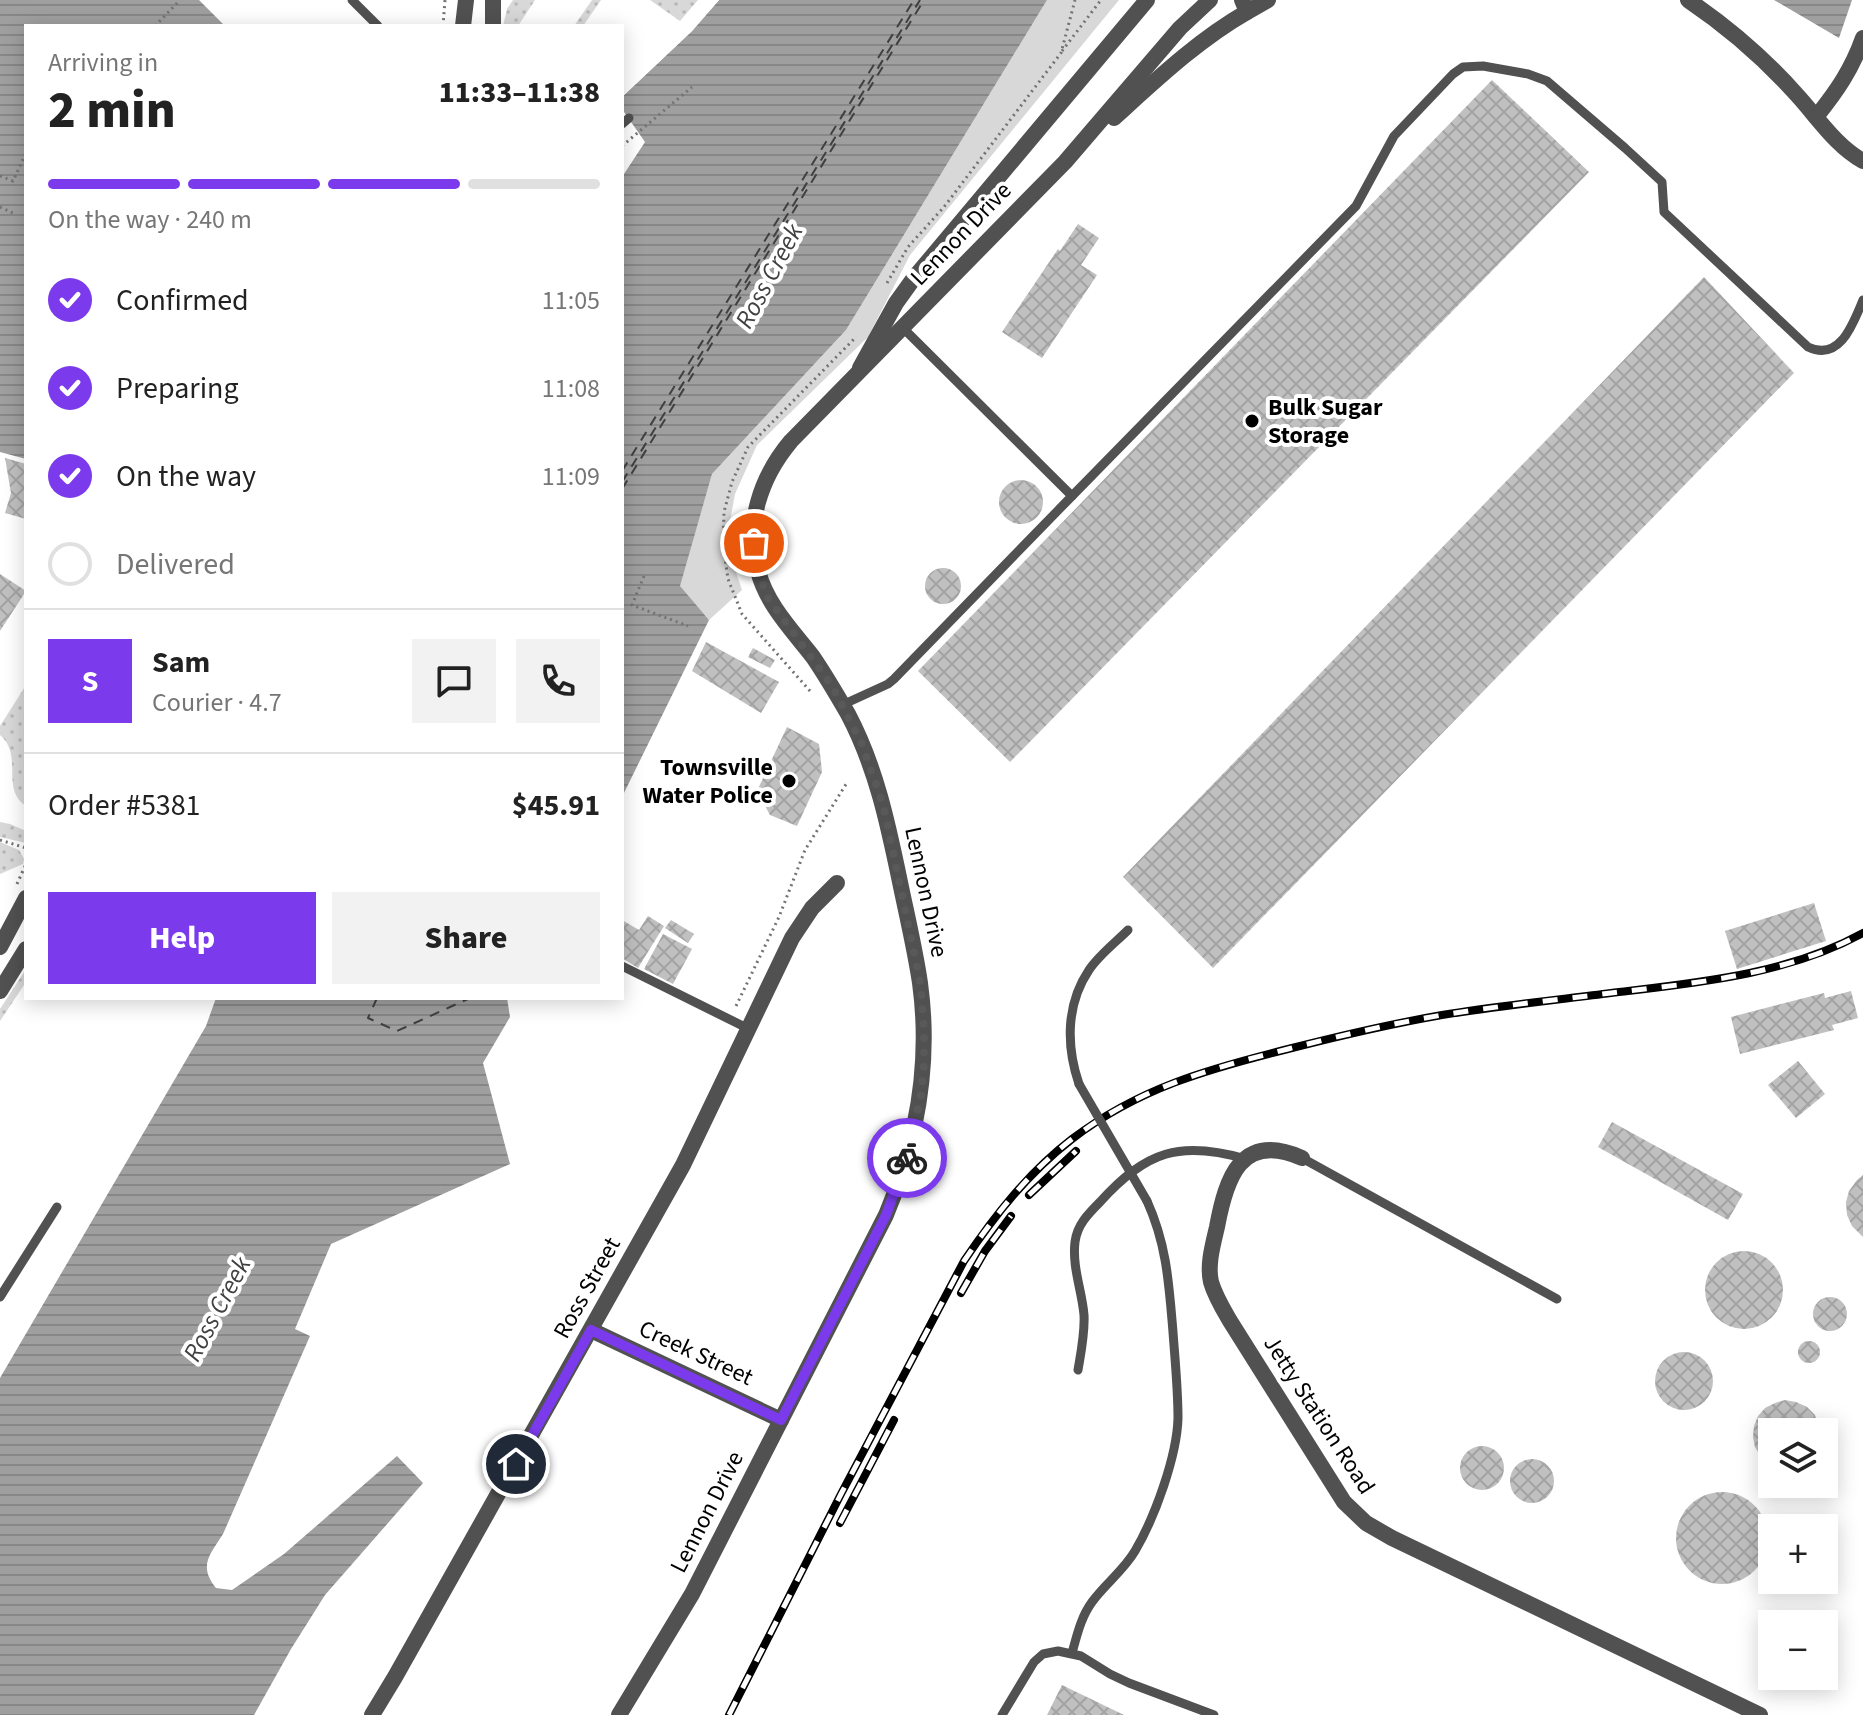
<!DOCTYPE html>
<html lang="en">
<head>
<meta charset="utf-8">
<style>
	:root { --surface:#fff; --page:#f2f2f2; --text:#222; --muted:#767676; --line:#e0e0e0; --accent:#7c3aed }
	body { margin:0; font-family:"Source Sans 3",sans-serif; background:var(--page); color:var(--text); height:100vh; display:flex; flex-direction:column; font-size:30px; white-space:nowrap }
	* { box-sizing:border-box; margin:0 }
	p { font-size:26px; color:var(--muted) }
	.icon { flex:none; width:44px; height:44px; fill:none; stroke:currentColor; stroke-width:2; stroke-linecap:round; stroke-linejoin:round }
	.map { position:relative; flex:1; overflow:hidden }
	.drawer { position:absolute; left:24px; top:24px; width:600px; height:976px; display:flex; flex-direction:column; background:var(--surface); border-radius:0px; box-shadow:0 4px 20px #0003 }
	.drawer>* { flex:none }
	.controls { position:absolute; left:1758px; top:1418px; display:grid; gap:16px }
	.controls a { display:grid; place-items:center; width:80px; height:80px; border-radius:0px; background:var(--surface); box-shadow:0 4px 20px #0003; font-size:40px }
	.pin { position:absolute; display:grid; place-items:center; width:68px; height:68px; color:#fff; margin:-34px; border:4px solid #fff; border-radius:50%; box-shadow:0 2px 8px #0007 }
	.courier { position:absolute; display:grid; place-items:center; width:80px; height:80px; margin:-40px; border:6px solid #7c3aed; border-radius:50%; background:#fff; color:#222; box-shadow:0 2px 10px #0007 }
	.summary em { font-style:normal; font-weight:800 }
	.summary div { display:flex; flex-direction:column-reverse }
	.summary { display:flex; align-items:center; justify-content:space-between; height:136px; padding:0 24px }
	h1 { font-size:52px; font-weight:800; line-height:60px }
	.bar { display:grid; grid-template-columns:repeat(4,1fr); gap:12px 8px; align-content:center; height:96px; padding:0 24px }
	.bar i { height:10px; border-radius:6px; background:var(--line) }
	.bar .active { background:var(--accent) }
	.bar p { grid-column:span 4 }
	.line { display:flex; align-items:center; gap:20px; padding:0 24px; border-top:2px solid var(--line) }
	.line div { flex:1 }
	.round { display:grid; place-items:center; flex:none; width:84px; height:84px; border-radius:0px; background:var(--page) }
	ol { padding:0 24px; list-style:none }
	li { display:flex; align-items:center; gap:24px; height:88px }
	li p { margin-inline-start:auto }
	li .icon { padding:8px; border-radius:50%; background:var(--accent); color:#fff; stroke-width:4 }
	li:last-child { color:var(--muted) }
	li i { width:44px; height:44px; border:4px solid var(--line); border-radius:50% }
	.button { display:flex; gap:16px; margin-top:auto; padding:16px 24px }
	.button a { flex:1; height:92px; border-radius:0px; background:var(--accent); color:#fff; font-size:32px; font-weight:800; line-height:92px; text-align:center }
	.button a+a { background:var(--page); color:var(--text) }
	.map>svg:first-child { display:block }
	.grass { fill:url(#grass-dots) }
	.park { fill:#d8d8d8 }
	.water { fill:url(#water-rules) }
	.pier { fill:#fff }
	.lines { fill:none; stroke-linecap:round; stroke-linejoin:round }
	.ferry { stroke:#404040; stroke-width:2; stroke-dasharray:10 8; stroke-linecap:butt }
	.building { fill:url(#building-cross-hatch) }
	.path { stroke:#737373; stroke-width:3; stroke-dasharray:2 4; stroke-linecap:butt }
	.service { stroke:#515151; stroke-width:9 }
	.minor { stroke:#515151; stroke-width:16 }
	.tertiary { stroke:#515151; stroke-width:16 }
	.rail-casing { stroke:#000; stroke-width:8 }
	.rail { stroke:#fff; stroke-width:5; stroke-dasharray:15; stroke-linecap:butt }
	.service-bridge { stroke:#515151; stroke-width:9 }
	.done { stroke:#595959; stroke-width:8; stroke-dasharray:0 14.4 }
	.route { stroke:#7c3aed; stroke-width:10 }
	.poi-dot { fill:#000; stroke:#fff; stroke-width:3 }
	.labels { text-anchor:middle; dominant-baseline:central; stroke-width:8; stroke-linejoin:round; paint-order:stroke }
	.street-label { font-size:24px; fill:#000; stroke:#fff }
	.poi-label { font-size:24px; font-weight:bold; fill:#000; stroke:#fff; text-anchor:start }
	.water-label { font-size:26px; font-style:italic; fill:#404040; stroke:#fff }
</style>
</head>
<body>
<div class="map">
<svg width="1863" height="1715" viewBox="0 0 1863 1715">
	<defs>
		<pattern id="grass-dots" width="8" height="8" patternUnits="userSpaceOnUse" patternTransform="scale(2)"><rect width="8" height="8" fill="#d8d8d8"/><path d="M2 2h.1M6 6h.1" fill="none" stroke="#b8b8b8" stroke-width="1.8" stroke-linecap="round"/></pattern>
		<pattern id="water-rules" width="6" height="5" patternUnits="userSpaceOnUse" patternTransform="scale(2)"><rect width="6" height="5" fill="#9f9f9f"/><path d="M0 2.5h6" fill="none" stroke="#878787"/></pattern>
		<pattern id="building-cross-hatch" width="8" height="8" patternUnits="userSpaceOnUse" patternTransform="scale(2)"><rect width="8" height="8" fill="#c0c0c0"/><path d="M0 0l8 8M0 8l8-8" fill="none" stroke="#a3a3a3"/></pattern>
	</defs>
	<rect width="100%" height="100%" fill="#fff"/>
	<g class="grass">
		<polygon points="513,0 535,0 518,26 503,26 507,9"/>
		<polygon points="592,0 601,0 583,26 574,26"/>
		<polygon points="650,0 698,0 680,21"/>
		<path d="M 26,685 L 26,806 C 0,789 24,755 0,735 L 0,726 Z"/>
		<polygon points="0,822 10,824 26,831 26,843 0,837"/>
		<polygon points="0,842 19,850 24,859 23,864 0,874"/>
		<polygon points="26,969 26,982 0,1021 0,1009"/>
	</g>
	<polygon class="park" points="1047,0 1119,0 910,255 868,337 757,445 735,494 729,526 732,560 742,590 709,620 679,586 712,474 846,330"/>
	<g class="water">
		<polygon points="0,0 199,0 225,26 26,26 26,459 0,452"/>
		<polygon points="719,0 1047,0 846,330 712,474 680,586 709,620 622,797 622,177 645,142 622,109 622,97 692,31"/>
		<polygon points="1774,0 1852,0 1839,38"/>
		<path d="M 216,998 L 507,998 L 510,1017 L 483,1063 L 510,1164 L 331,1244 L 295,1329 L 310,1336 L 223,1534 C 210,1555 198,1565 216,1588 L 232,1590 L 284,1554 L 397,1456 L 423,1483 L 325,1595 L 291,1649 L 254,1715 L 0,1715 L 0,1378 L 206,1026 Z"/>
	</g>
	<polygon class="pier" points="714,0 719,0 692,31 622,97 622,92 690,28"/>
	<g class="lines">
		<g class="ferry">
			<polyline points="622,471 914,0"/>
			<polyline points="622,482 920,0"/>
			<polyline points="622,489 924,0"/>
			<polyline points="377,998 368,1018 397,1031 470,998"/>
		</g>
	</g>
	<g class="building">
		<polygon points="1492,80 1589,172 1010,762 918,671"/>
		<polygon points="1078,224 1099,238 1081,265 1097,275 1042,358 1002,332 1058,249 1060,251"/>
		<polygon points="1704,277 1794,373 1213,968 1123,877"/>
		<polygon points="5,458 26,464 26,519 5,513 11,493"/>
		<circle cx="1021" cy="502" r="22"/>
		<circle cx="943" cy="586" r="18"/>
		<polygon points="0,574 26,591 0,631"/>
		<polygon points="706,642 779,682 761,713 692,671"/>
		<polygon points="753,648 775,660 770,668 748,657"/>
		<polygon points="787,727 819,744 822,772 797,826 770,815 757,791"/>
		<polygon points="1814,903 1826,941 1737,969 1725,931"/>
		<polygon points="648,916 664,926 638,968 622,958 622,920 639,930"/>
		<polygon points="671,920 694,934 688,943 665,928"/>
		<polygon points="663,934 692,949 673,984 644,969"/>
		<polygon points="1851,991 1858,1018 1832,1025 1834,1030 1740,1054 1731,1017 1824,993 1825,998"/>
		<polygon points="1798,1061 1825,1094 1796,1118 1768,1085"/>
		<polygon points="1612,1122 1743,1194 1728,1220 1598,1147"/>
		<polygon points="1863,1175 1863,1237 1852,1226 1847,1215 1846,1202 1849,1191 1857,1180"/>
		<circle cx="1744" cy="1290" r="39"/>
		<circle cx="1830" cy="1314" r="17"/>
		<circle cx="1809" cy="1352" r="11"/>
		<circle cx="1684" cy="1381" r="29"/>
		<polygon points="1785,1400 1796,1402 1807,1407 1815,1415 1820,1432 1772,1432 1772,1464 1761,1457 1755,1447 1753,1437 1754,1426 1758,1416 1765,1408 1775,1403"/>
		<circle cx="1482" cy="1468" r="22"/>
		<circle cx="1532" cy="1481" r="22"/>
		<circle cx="1722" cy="1538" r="46"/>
		<polygon points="1062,1685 1124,1715 1047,1715"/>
	</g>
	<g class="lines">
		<g class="path">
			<polyline points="155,26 180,0"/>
			<polyline points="443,26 445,0"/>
			<polyline points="1062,51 1101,0"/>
			<polyline points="622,146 692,87"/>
			<polyline points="0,176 13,181 26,153"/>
			<polyline points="0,207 13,213"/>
			<polyline points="887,283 908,247 944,207 1061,53 1075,0"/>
			<polyline points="644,576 632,605 688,626"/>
			<polyline points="810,691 742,614 728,579 723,544 724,512 732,482 748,447 855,338"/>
			<polyline points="0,840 26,848"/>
			<polyline points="17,884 26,864"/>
			<polyline points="736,1006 779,917 805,850 848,781"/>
		</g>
		<g class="service">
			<polyline points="352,0 378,26"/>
			<polyline points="622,124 629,118"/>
			<path d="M 1072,496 L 1356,206 L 1394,136 L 1453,74 L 1463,67 L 1483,66 L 1528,74 L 1547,81 L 1625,148 L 1662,182 L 1664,212 L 1808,347 C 1840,362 1853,324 1863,300"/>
			<polyline points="842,705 888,684 894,679 1072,496 903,328"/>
			<polyline points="622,966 749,1029"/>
			<path d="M 1079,1084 C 1066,1046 1066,1004 1089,970 C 1099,955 1115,943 1128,930"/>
			<polyline points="1302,1158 1557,1299"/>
			<polyline points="0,1297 57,1207"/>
			<path d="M 1078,1370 C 1081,1352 1085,1333 1084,1315 C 1082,1291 1072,1267 1075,1242 C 1077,1225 1088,1214 1100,1202 C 1146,1151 1180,1140 1246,1159"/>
			<path d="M 1072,1653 C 1077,1635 1081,1617 1092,1602 C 1105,1584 1124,1570 1135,1551 C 1155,1517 1177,1456 1178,1418 C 1178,1389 1175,1360 1173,1332 C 1169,1285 1167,1245 1147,1201"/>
			<polyline points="1002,1715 1034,1662 1043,1654 1058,1651 1081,1656 1110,1674 1129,1683 1214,1715"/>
		</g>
		<g class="minor">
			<path d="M 1688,0 C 1728,27 1765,59 1797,95 C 1818,118 1836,146 1863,161"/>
			<polyline points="1247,12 1268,0"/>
			<polyline points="463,26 466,0"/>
			<polyline points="493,26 493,0"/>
			<path d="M 1816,117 C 1837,91 1852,69 1863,38"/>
			<polyline points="860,368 896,303 914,278 1147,0"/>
			<polyline points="0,947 26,898"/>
			<polyline points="0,991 26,949"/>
			<path d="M 1302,1158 C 1241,1131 1226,1178 1217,1227 C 1213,1244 1207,1265 1211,1282 C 1215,1296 1223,1309 1230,1321 L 1344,1502 L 1366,1523 L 1392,1538 L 1760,1715"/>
			<polyline points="591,1330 781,1420"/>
			<polyline points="372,1715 395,1677 683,1165 792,938 812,908 837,883"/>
		</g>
		<g class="tertiary">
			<path d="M 1114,118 C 1156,80 1198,40 1247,12 L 1242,0"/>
			<path d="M 619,1715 L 692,1594 L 886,1215 C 917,1141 931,1063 920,983 C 915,949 907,916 900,882 C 888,824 876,767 848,714 C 837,695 826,676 813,657 C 792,630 767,605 758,571 C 745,524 760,478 791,441 L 1065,162 L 1180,28 L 1210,0"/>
		</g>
		<g class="rail-casing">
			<g id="rail">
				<polyline points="1029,1195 1076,1151"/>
				<polyline points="961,1293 985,1251 1011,1216"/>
				<polyline points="840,1523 894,1420"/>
				<path d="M 729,1715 L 841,1494 L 964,1261 C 995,1215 1028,1173 1072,1139 C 1139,1088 1208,1069 1288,1049 C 1339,1036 1390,1024 1442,1015 C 1498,1006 1555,1000 1611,993 C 1695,983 1787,975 1863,933"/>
			</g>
		</g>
		<use href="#rail" class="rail"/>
		<polyline class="service-bridge" points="1079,1084 1147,1201"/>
	</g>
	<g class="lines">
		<polyline class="done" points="754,543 758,571 768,598 832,686 861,742 883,804 920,981 924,1030 924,1063 921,1095 907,1158"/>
		<polyline class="route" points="516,1464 591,1330 781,1420 886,1215 907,1158"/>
	</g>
	<g class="poi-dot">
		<circle cx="1252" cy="421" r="8"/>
		<circle cx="789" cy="781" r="8"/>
	</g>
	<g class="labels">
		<g class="street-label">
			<text transform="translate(961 234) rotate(-46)">Lennon Drive</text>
			<text transform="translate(926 892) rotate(78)">Lennon Drive</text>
			<text transform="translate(587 1288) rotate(-61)">Ross Street</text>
			<text transform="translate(696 1353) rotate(25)">Creek Street</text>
			<text transform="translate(1319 1415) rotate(57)">Jetty Station Road</text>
			<text transform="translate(707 1512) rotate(-63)">Lennon Drive</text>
		</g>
		<g class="poi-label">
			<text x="1268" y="407">Bulk Sugar<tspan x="1268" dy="28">Storage</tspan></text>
			<text x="773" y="767" text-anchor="end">Townsville<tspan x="773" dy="28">Water Police</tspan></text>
		</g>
		<g class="water-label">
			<text transform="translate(769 276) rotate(-62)">Ross Creek</text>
			<text transform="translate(217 1309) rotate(-62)">Ross Creek</text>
		</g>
	</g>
</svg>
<div class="controls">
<a><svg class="icon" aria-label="layers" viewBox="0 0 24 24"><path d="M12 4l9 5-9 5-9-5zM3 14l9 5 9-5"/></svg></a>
<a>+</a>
<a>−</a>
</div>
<div class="pin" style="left:754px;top:543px;background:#ea580c"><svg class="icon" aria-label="bag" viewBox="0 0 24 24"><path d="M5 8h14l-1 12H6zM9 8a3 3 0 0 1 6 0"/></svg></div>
<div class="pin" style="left:516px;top:1464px;background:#1f2937"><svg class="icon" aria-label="home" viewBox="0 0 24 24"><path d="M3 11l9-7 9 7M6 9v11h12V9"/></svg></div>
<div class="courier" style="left:907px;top:1158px"><svg class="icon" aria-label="bike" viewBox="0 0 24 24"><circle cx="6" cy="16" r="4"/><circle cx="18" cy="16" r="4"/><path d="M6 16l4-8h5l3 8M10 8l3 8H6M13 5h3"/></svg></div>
<section class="drawer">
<div class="summary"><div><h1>2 min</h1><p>Arriving in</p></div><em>11:33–11:38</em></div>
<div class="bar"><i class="active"></i><i class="active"></i><i class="active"></i><i></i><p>On the way · 240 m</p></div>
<ol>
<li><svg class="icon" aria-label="check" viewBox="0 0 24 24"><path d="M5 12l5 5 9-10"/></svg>Confirmed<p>11:05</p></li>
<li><svg class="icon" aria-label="check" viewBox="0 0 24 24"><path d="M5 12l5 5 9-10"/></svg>Preparing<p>11:08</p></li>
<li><svg class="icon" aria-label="check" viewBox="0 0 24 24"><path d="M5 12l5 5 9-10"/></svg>On the way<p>11:09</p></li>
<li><i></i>Delivered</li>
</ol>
<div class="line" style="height:144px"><b class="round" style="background:var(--accent);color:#fff">S</b><div><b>Sam</b><p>Courier · 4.7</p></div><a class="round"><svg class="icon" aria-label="chat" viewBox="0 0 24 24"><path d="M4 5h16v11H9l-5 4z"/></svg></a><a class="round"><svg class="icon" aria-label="phone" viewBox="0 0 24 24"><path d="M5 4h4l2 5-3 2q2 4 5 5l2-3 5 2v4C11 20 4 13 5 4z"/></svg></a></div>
<div class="line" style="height:104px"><div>Order #5381</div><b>$45.91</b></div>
<div class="button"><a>Help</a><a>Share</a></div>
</section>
</div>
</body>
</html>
